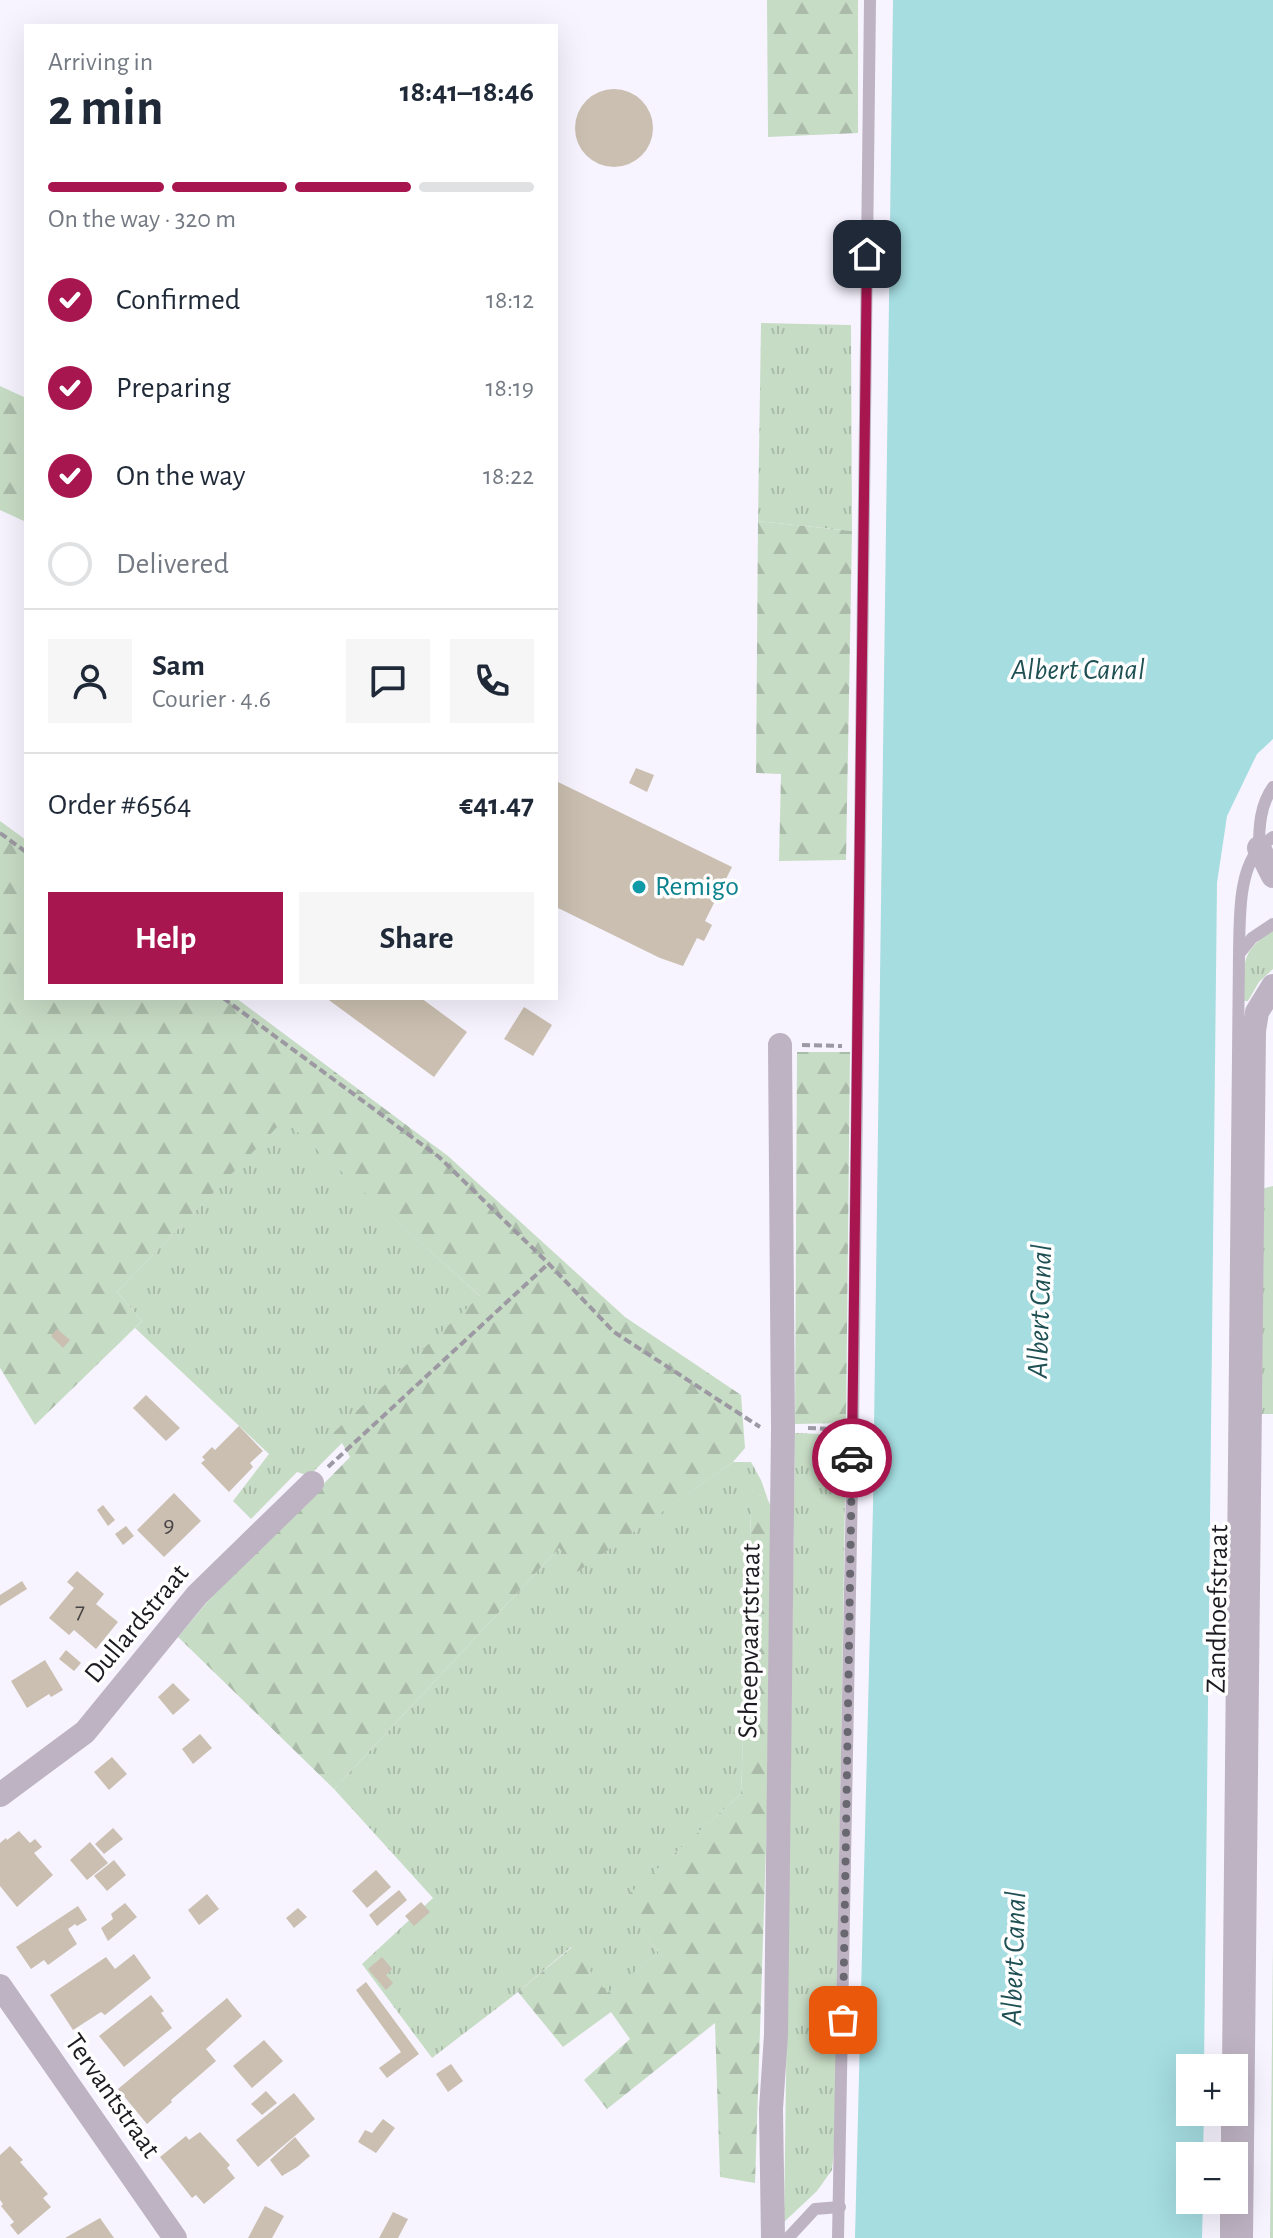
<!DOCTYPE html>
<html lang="en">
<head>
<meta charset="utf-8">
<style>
	:root { --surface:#fff; --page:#f6f6f7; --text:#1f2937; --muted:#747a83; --line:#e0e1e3; --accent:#a81650 }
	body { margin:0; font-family:"Alegreya Sans",sans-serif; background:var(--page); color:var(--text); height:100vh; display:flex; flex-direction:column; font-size:30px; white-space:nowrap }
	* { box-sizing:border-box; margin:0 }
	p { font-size:26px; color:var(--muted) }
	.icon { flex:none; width:44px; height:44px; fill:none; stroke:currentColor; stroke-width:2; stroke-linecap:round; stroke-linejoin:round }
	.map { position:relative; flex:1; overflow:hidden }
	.panel { position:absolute; left:24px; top:24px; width:534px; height:976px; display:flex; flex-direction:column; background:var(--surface); border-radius:0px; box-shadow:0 8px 32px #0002 }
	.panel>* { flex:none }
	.fabs { position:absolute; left:1176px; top:2054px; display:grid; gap:16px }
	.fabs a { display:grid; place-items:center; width:72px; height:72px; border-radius:0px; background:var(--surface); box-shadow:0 8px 32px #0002; font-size:40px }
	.pin { position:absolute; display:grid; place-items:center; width:68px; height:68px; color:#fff; margin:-34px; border-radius:16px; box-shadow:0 4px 12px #0006 }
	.courier { position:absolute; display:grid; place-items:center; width:80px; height:80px; margin:-40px; border:6px solid #a81650; border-radius:50%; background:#fff; color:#222; box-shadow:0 2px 10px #0007 }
	.headline em { font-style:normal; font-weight:600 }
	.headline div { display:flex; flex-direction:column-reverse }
	.headline { display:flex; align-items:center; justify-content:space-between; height:136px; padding:0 24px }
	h1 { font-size:52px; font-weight:600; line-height:60px }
	.bar { display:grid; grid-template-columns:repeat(4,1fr); gap:12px 8px; align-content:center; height:96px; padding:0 24px }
	.bar i { height:10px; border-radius:6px; background:var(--line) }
	.bar .current { background:var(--accent) }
	.bar p { grid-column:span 4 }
	.line { display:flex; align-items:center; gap:20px; padding:0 24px; border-top:2px solid var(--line) }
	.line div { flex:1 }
	.round { display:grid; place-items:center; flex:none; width:84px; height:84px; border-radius:0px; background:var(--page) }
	ol { padding:0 24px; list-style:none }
	li { display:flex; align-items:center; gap:24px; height:88px }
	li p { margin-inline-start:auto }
	li .icon { padding:8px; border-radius:50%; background:var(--accent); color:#fff; stroke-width:4 }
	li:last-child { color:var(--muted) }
	li i { width:44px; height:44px; border:4px solid var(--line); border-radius:50% }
	.cta { display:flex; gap:16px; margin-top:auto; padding:16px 24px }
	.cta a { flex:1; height:92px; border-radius:0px; background:var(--accent); color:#fff; font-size:32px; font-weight:600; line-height:92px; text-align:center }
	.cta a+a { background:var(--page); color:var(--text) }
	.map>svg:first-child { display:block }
	.grass { fill:url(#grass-tufts) }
	.forest { fill:url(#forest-firs) }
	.water { fill:#a5dde1 }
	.building { fill:#cabfb0 }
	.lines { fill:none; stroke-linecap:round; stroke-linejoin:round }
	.path { stroke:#9c99a2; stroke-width:4; stroke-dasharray:8 4; stroke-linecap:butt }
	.service { stroke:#beb3c3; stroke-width:12 }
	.minor { stroke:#beb3c3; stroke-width:24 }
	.done { stroke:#69676f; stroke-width:8; stroke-dasharray:0 14.4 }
	.route { stroke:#a81650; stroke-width:10 }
	.culture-dot { fill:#0f9aa8; stroke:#fff; stroke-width:3 }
	.labels { text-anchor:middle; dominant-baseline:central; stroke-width:7; stroke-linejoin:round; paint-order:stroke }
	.number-label { font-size:24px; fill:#484445 }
	.culture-label { font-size:28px; fill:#0d838f; stroke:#fff; text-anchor:start }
	.street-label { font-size:28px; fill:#1d1b21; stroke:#fff }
	.water-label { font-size:30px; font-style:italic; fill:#1f5053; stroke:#fff }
</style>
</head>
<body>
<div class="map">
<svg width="1273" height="2238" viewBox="0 0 1273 2238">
	<defs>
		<pattern id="grass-tufts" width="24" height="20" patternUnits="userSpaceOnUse" patternTransform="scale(2)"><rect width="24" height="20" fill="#c7dcc5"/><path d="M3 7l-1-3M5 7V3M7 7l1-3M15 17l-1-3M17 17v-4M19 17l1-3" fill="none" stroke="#aabca9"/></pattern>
		<pattern id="forest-firs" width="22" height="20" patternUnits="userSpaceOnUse" patternTransform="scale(2)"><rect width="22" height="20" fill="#c7dcc5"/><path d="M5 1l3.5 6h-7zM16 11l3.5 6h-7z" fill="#aabca9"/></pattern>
	</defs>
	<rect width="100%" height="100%" fill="#f7f4ff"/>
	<g class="grass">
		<polygon points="761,323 851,325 852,531 758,521"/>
		<path d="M 1273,930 L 1273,969 L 1259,982 L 1248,1001 L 1244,1001 C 1245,962 1238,954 1273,930 Z"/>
		<polygon points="284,1119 481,1297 333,1434 342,1443 309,1476 297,1472 251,1519 233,1501 269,1454 135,1328 142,1321 117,1292"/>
		<polygon points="1273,1186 1273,1414 1255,1414 1261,1189"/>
		<polygon points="795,1433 846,1435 835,2141 832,2170 817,2191 784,2222"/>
		<polygon points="733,1462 751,1462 761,1480 768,1500 760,1495 751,1511 741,1794 621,1902 659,1953 607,1994 571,1947 518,1992 432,2058 362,1964 433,1898 334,1789 559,1548 577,1571"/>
	</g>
	<g class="forest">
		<polygon points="767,0 858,0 858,133 768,137"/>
		<polygon points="0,386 26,398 26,522 0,510"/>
		<polygon points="758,521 852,531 846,860 779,861 781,774 756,773"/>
		<polygon points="0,821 26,840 26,998 236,998 448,1156 625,1317 741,1395 745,1448 733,1462 577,1572 559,1548 334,1789 178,1637 208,1601 350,1457 342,1443 332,1434 480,1296 284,1120 117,1292 142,1321 35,1425 0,1368"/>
		<polygon points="797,1052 850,1052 846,1423 795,1424"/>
		<polygon points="761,1495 768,1500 773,1511 773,1633 755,2183 720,2177 715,2023 607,2109 584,2080 630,2039 611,2012 563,2047 518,1992 572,1947 607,1993 659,1953 620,1902 741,1794 751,1511 756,1498"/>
		<polygon points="1273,1942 1273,2238 1270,2238"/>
	</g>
	<polygon class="water" points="893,0 1273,0 1273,739 1257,754 1227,816 1217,883 1204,2068 1190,2068 1190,2112 1204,2112 1203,2156 1190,2156 1190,2200 1203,2200 1202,2238 855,2238 873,1506"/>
	<g class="building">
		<circle cx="614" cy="128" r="39"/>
		<polygon points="636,768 654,775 647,792 629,783"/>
		<polygon points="556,781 732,867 705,921 712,925 704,941 697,938 683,966 660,958 556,907"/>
		<polygon points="326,998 421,998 467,1032 434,1077"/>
		<polygon points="524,1007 552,1025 533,1056 504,1039"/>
		<polygon points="57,1329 70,1340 63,1348 51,1336"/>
		<polygon points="146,1395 180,1428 166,1441 133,1408"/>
		<polygon points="239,1426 263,1451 250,1463 253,1467 229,1492 201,1463 205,1460 202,1457 212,1447 215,1450"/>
		<polygon points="174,1493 201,1521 164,1557 137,1530"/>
		<polygon points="103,1505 115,1520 108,1526 97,1510"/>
		<polygon points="126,1526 134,1536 123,1545 115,1534"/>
		<polygon points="77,1571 104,1594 96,1604 118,1622 96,1649 74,1630 69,1635 49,1618 74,1588 67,1582"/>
		<polygon points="22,1581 27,1589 0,1606 0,1595"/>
		<polygon points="66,1650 81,1663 74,1671 59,1659"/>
		<polygon points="45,1660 63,1690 51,1697 49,1694 27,1708 11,1681"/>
		<polygon points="173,1683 190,1700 173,1715 158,1697"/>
		<polygon points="200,1734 212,1748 193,1764 182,1749"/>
		<polygon points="112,1757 127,1774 109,1790 94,1772"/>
		<polygon points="113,1828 123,1839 104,1854 95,1844"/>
		<polygon points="19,1831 30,1843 35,1839 42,1847 34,1853 53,1875 17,1907 0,1886 0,1843 6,1838 7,1840"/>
		<polygon points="90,1842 108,1863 87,1880 70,1860"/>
		<polygon points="114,1860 126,1875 107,1891 94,1876"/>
		<polygon points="376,1870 391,1887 367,1908 352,1891"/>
		<polygon points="399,1890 407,1900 377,1926 369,1915"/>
		<polygon points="207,1894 219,1909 199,1925 188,1910"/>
		<polygon points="421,1902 430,1912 414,1926 405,1916"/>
		<polygon points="125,1903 137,1917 108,1941 101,1928 113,1919 111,1914"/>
		<polygon points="78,1906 87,1920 77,1926 75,1924 68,1929 77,1944 48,1965 44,1960 31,1969 16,1947"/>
		<polygon points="298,1908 307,1917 294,1928 286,1918"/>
		<polygon points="134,1954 151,1978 105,2015 101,2012 73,2030 50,1995 106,1957 115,1969"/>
		<polygon points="382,1957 392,1969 386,1975 393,1983 386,1990 368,1969"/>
		<polygon points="366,1982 419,2054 387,2078 379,2068 401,2052 356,1990"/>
		<polygon points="151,1995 164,2011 161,2013 172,2028 124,2067 99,2036"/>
		<polygon points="227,1998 242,2016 206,2049 216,2061 171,2100 172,2102 147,2124 118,2089"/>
		<polygon points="264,2040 283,2061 252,2088 233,2066"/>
		<polygon points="451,2064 463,2081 448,2092 436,2074"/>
		<polygon points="266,2091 277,2103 262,2115 251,2104"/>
		<polygon points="294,2093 315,2119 258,2167 236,2140"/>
		<polygon points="383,2119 395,2128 376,2153 358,2142 365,2130 372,2133"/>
		<polygon points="200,2132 230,2165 227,2168 235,2178 204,2204 196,2195 192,2198 160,2157 186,2136 189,2140"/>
		<polygon points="295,2137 310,2156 297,2167 282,2176 270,2160"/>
		<polygon points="10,2146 23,2160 20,2162 48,2194 43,2198 51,2207 18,2235 10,2225 14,2222 1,2206 3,2204 0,2200 0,2155"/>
		<polygon points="265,2206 284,2216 272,2238 248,2238"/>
		<polygon points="393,2212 408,2219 398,2238 379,2238"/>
		<polygon points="100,2218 114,2238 65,2238"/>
	</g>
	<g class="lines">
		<g class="path">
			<polyline points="0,833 26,852"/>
			<polyline points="223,998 439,1157 548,1263 614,1332 760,1427"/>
			<polyline points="802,1045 842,1046"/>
			<polyline points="808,1428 835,1429"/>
			<polyline points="328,1467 548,1264"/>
		</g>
		<g class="service">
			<path d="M 1259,848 C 1259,827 1260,805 1273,787"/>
			<path d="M 1239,951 C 1240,921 1238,874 1258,850 C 1262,845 1268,841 1273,837"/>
			<polyline points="1228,2068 1239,954 1252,938 1273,924"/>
			<polyline points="1227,2156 1227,2112"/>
			<polyline points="788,2238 815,2209 840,2207"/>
			<polyline points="838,2238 853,1429 870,0"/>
			<polyline points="1226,2238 1226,2200"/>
		</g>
		<g class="minor">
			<polyline points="1259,848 1273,876"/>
			<polyline points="0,1795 85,1732 197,1595 312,1483"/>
			<polyline points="0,1986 175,2238"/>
			<polyline points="773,2238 771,2109 776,2035 783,1428 780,1045"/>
			<polyline points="1241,2238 1254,1031 1257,1012 1273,986"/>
		</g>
	</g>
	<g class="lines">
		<polyline class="done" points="843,2020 852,1458"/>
		<polyline class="route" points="852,1458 867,254"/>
	</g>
	<circle class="culture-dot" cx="639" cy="887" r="8"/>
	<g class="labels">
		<g class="number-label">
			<text x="169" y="1525">9</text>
			<text x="80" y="1611">7</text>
		</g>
		<g class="culture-label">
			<text x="655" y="887">Remigo</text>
		</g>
		<g class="street-label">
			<text transform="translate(1218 1609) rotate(-89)">Zandhoefstraat</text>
			<text transform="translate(137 1624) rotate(-50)">Dullardstraat</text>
			<text transform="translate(750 1641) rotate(-89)">Scheepvaartstraat</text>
			<text transform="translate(112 2096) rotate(55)">Tervantstraat</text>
		</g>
		<g class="water-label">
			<text x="1078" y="670">Albert Canal</text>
			<text transform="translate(1040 1311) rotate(-88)">Albert Canal</text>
			<text transform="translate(1014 1958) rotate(-88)">Albert Canal</text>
		</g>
	</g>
</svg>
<div class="fabs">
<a>+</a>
<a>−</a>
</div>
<div class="pin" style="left:843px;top:2020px;background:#ea580c"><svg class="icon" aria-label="bag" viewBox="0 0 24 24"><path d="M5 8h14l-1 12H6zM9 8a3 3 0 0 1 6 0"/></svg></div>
<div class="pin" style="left:867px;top:254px;background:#1f2937"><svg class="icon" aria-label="home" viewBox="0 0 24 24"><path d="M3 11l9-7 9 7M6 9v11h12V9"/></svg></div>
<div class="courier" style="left:852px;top:1458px"><svg class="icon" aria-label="car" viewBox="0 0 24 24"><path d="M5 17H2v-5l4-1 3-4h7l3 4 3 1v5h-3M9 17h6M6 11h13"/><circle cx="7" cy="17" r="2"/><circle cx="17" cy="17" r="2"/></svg></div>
<section class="panel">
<div class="headline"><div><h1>2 min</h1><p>Arriving in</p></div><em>18:41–18:46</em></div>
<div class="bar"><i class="current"></i><i class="current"></i><i class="current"></i><i></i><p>On the way · 320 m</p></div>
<ol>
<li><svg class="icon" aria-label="check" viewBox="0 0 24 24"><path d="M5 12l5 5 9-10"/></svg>Confirmed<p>18:12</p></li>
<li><svg class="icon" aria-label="check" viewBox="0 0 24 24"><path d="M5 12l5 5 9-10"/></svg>Preparing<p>18:19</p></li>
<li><svg class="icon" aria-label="check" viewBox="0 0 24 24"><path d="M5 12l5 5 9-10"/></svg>On the way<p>18:22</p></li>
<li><i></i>Delivered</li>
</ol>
<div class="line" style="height:144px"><a class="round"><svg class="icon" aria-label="person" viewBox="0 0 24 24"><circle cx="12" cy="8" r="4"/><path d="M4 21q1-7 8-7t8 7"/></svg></a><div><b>Sam</b><p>Courier · 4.6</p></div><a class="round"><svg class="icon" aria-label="chat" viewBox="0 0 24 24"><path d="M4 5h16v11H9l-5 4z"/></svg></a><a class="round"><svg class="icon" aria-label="phone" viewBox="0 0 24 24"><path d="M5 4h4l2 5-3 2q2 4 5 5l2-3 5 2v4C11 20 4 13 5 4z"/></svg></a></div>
<div class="line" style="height:104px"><div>Order #6564</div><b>€41.47</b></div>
<div class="cta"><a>Help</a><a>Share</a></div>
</section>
</div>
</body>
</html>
